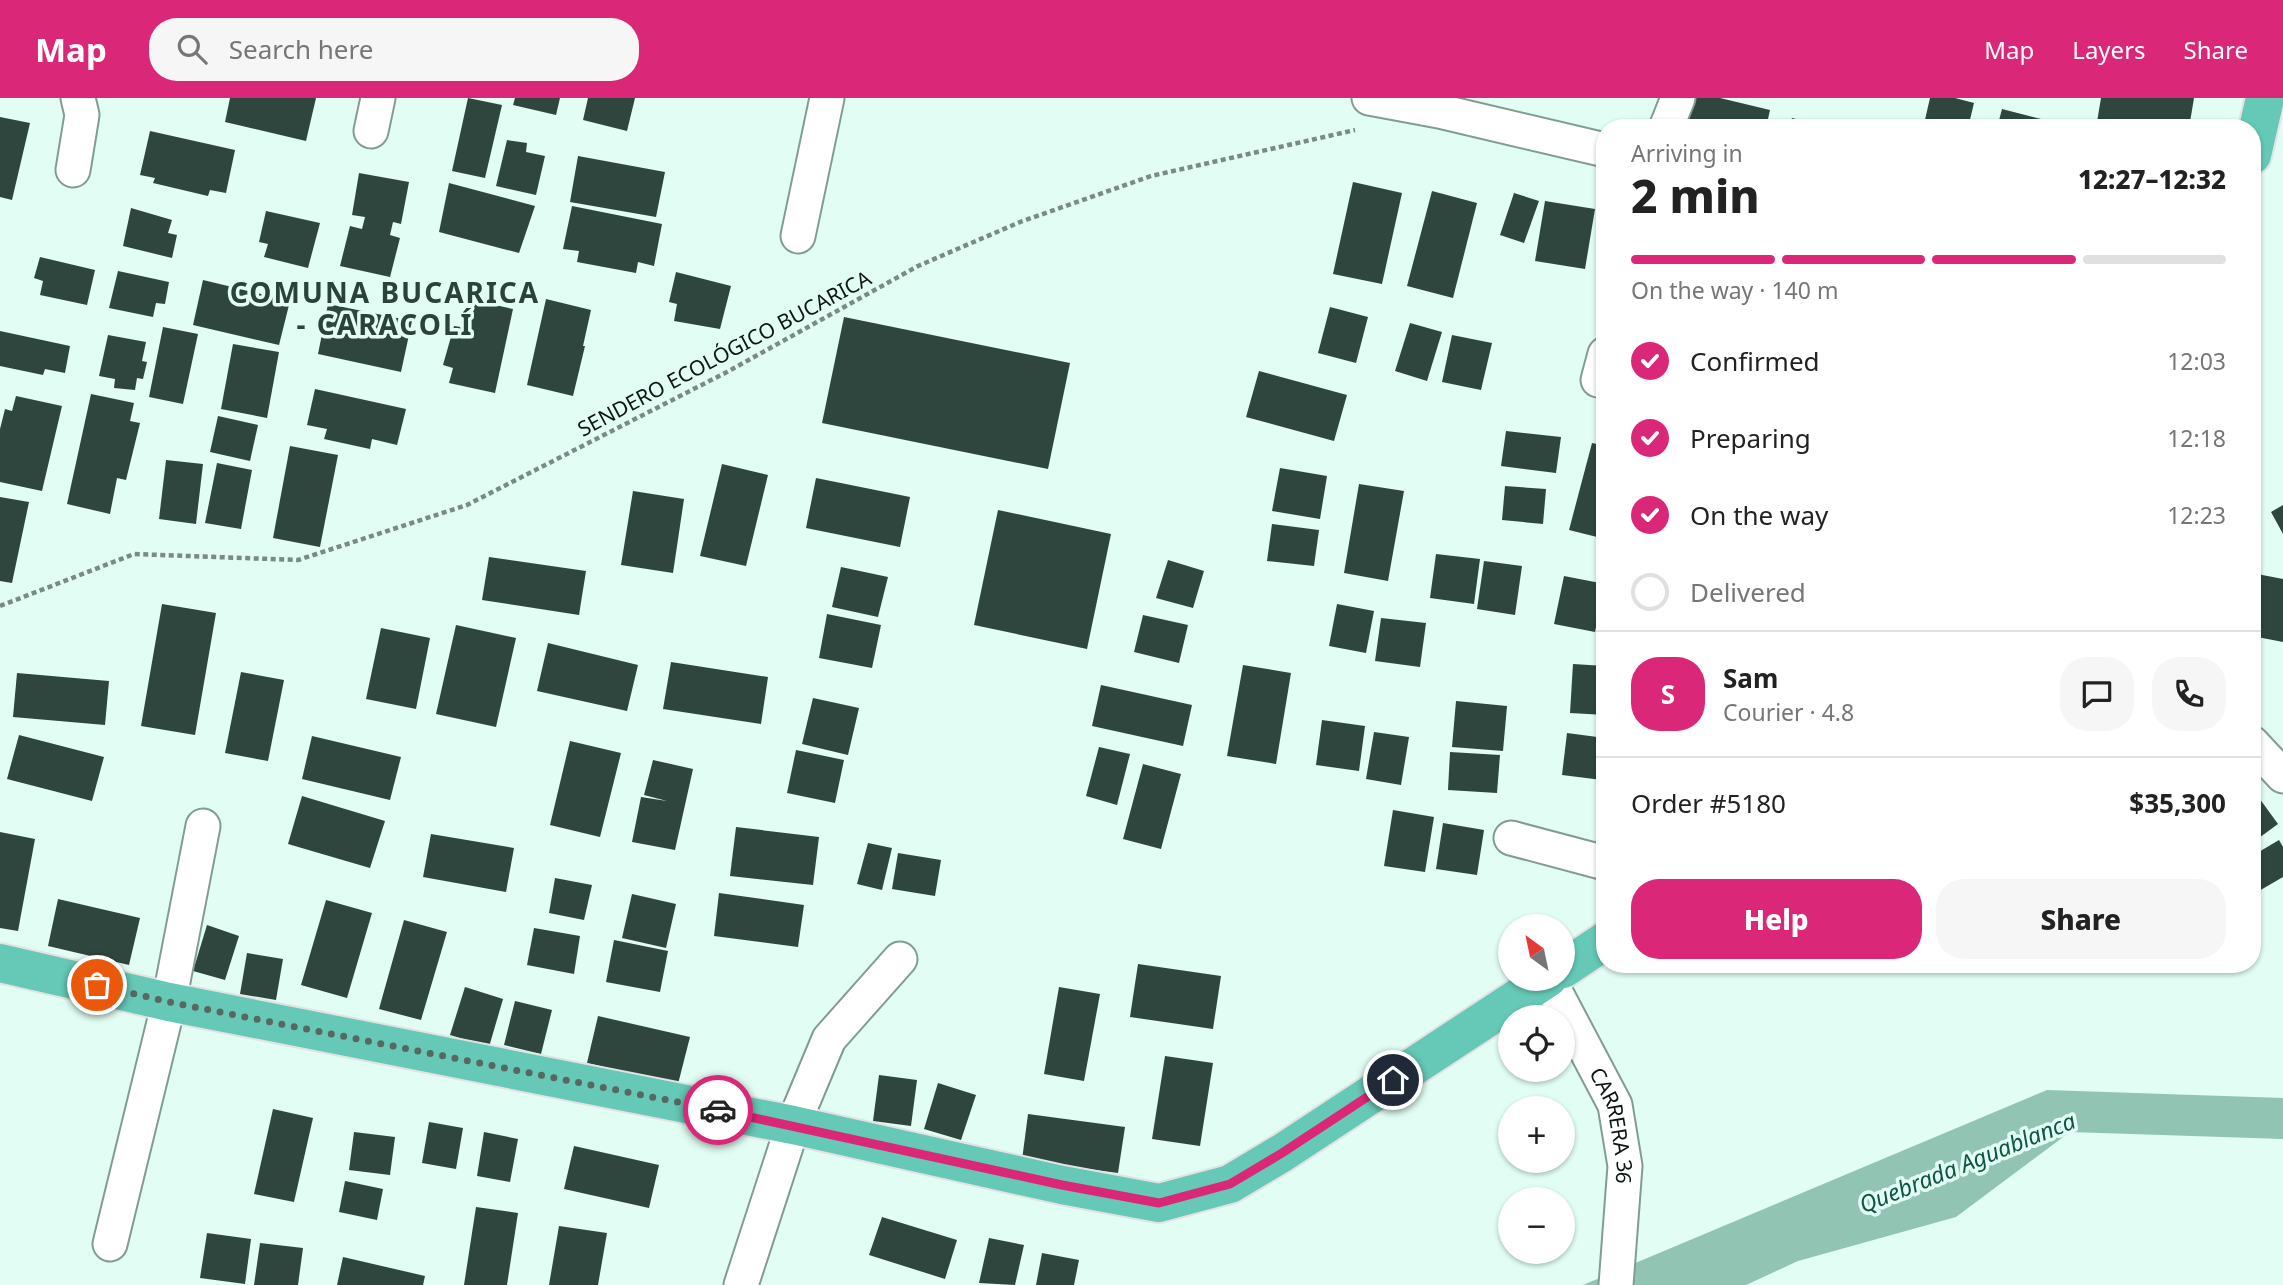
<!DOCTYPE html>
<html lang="en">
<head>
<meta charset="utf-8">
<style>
	:root { --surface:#fff; --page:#f6f6f6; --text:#222; --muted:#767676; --line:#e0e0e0; --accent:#db2777 }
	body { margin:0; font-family:"Noto Sans",sans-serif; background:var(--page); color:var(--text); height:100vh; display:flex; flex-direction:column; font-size:26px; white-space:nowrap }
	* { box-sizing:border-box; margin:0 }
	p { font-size:23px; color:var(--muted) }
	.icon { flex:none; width:38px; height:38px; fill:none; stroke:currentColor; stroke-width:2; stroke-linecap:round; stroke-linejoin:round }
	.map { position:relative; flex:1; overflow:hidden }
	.sheet { position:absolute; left:1596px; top:21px; width:665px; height:854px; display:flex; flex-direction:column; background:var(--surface); border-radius:28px; box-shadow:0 2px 5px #0004 }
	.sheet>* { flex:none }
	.needle { width:46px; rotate:327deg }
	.controls { position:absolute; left:1498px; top:816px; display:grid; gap:14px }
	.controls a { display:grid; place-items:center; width:77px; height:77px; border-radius:50%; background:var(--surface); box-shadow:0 2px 5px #0004; font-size:35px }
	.pin { position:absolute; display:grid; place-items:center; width:60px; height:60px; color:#fff; margin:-30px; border:4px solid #fff; border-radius:50%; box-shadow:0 2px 7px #0007 }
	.courier { position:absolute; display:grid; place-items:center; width:70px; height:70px; margin:-35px; border:5px solid #db2777; border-radius:50%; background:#fff; color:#222; box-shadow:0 2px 9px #0007 }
	.head em { font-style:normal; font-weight:800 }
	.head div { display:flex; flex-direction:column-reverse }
	.head { display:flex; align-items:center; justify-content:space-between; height:119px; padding:0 35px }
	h1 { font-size:46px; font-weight:800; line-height:52px }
	.bar { display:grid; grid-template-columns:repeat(4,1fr); gap:10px 7px; align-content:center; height:84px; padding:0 35px }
	.bar i { height:9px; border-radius:5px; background:var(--line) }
	.bar .selected { background:var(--accent) }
	.bar p { grid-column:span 4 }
	.line { display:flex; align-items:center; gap:18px; padding:0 35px; border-top:2px solid var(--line) }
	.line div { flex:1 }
	.round { display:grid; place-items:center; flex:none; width:74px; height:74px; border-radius:28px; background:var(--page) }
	ol { padding:0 35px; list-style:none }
	li { display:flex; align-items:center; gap:21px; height:77px }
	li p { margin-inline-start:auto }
	li .icon { padding:7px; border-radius:50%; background:var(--accent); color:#fff; stroke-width:4 }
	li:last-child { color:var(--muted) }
	li i { width:38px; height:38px; border:4px solid var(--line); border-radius:50% }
	.primary-button { display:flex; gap:14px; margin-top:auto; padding:14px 35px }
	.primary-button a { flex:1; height:80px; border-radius:28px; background:var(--accent); color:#fff; font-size:28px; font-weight:800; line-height:80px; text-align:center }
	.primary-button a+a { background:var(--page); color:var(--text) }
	header { display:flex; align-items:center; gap:42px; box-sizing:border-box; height:98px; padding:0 35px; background:var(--accent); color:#fff }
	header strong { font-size:33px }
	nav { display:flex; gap:38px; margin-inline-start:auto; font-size:24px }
	.search { width:490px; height:63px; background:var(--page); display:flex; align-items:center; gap:18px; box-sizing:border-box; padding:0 24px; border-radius:28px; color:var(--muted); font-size:26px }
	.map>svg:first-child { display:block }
	.water { fill:#92c4b4 }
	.building { fill:#2f463f }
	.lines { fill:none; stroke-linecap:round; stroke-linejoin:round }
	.minor-casing { stroke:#829c93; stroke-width:37 }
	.major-casing { stroke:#e2e3e3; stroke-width:42 }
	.path { stroke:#788b85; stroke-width:4.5; stroke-dasharray:5 3.5; stroke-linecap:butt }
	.minor { stroke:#fff; stroke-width:33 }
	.major { stroke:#66c8b6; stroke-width:38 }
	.done { stroke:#576762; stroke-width:7; stroke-dasharray:0 12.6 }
	.route { stroke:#db2777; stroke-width:9 }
	.labels { text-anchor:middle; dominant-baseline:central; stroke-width:7; stroke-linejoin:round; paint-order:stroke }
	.street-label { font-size:21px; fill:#0c1613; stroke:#e1fdf4 }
	.water-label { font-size:23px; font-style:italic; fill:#105444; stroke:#e1fdf4 }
	.district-label { font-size:28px; font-weight:bold; letter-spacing:2px; fill:#2b423b; stroke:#e1fdf4 }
</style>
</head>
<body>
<header>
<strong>Map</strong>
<div class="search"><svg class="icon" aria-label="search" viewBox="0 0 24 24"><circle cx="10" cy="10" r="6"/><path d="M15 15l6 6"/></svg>Search here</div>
<nav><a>Map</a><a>Layers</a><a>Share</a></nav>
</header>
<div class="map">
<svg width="2283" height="1187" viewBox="0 0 2283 1187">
	<rect width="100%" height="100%" fill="#e1fdf4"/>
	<polygon class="water" points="2047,992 2283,1000 2283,1041 2070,1034 1956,1119 1798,1163 1746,1187 1583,1187"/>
	<g class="building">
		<polygon points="230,0 316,0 306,43 225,24"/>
		<polygon points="468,0 502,7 485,80 452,73"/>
		<polygon points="515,0 560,0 556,17 513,7"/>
		<polygon points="588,0 635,0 627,33 583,22"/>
		<polygon points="1687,0 1720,0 1770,12 1766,30 1680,30"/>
		<polygon points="1930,0 1955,0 1974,5 1968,30 1938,30 1924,26"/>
		<polygon points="2101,0 2194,0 2189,30 2132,30 2097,24"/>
		<polygon points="2002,11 2045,22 2042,30 1997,30"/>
		<polygon points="0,19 30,25 12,102 0,99"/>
		<polygon points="1792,20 1827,29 1827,30 1789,30"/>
		<polygon points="150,33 235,52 226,95 210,92 208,98 153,85 155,80 140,77"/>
		<polygon points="507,42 527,45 526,54 545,58 536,97 496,88"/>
		<polygon points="578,58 665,74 656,119 570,104"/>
		<polygon points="359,75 409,84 401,126 393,124 390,137 400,140 390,179 340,168 350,128 362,131 365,119 352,117"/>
		<polygon points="1353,84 1402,95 1382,186 1333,176"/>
		<polygon points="449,85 535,108 519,155 439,134"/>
		<polygon points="1432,93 1477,105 1453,200 1407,188"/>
		<polygon points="1514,95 1539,103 1524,145 1500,137"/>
		<polygon points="1545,103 1595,111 1585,171 1535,163"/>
		<polygon points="572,108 662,126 654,168 638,164 636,175 577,164 579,153 563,151"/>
		<polygon points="131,110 172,122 168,135 177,137 172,160 123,148"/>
		<polygon points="266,113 320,125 308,170 264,159 268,146 259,144"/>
		<polygon points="40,159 95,172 87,207 40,197 43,183 34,180"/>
		<polygon points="118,173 169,184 165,206 156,205 153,219 109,210"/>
		<polygon points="676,174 731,188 720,231 674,223 677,206 669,204"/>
		<polygon points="203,182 290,203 279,247 193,227"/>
		<polygon points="467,201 513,211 495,295 449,285 453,270 443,267 454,228 461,229"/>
		<polygon points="546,201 591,212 583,248 585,248 573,298 527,287"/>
		<polygon points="328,206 412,223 401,274 318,256"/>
		<polygon points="1330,209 1368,219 1356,265 1318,255"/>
		<polygon points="844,219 1070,265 1048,371 822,325"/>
		<polygon points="1410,225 1442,234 1427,283 1395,273"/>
		<polygon points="163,229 198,236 183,306 149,299"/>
		<polygon points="0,233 70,248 65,275 45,271 43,277 0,268"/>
		<polygon points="108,237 146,244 142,263 147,264 143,281 137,280 135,292 114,290 115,281 99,278"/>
		<polygon points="1452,237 1492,245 1481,292 1442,284"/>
		<polygon points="233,246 279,254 267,320 221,311"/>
		<polygon points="1259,273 1347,297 1334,343 1246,319"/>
		<polygon points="315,291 406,311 397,347 372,341 370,351 324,341 327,331 307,327"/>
		<polygon points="91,296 134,305 130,323 140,325 126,382 117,380 110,416 67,406"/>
		<polygon points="16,298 62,308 42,393 0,384 0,331 5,311 12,313"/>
		<polygon points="218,318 258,327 250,363 210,354"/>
		<polygon points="1506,333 1561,339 1556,375 1501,368"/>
		<polygon points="1592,345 1605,348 1605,441 1569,432"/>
		<polygon points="290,348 338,357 320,449 273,440"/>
		<polygon points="166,362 203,366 196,426 159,421"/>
		<polygon points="217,365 252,372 241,431 205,425"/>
		<polygon points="722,366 768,377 746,468 700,458"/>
		<polygon points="1280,370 1327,378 1320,421 1272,413"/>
		<polygon points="816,380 910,399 900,449 806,430"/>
		<polygon points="1359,386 1404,393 1388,483 1344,475"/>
		<polygon points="1505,388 1546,391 1543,426 1502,422"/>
		<polygon points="633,393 684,401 673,475 621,467"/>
		<polygon points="0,399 29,404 12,485 0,483"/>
		<polygon points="2283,407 2283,436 2271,414"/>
		<polygon points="998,412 1111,436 1087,551 974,527"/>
		<polygon points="1272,426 1319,432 1314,468 1267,463"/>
		<polygon points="1436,456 1480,461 1474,506 1430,500"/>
		<polygon points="489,459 586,473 579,517 482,502"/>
		<polygon points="1168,462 1204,473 1193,510 1156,500"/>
		<polygon points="1484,463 1522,468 1515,517 1477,511"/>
		<polygon points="841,469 888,479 878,519 832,509"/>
		<polygon points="2252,475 2283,481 2283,544 2252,538"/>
		<polygon points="1564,478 1605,486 1595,534 1554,526"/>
		<polygon points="162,506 216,515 195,637 141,628"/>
		<polygon points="1337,506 1374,513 1366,555 1329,548"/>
		<polygon points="827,516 881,527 872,570 819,560"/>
		<polygon points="1143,517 1188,527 1179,565 1134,554"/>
		<polygon points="1381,520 1426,525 1420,569 1375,563"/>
		<polygon points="456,527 516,540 496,629 436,616"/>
		<polygon points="381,530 430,540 416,611 366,601"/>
		<polygon points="548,545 638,567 627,613 537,593"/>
		<polygon points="671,564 768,579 761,626 663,611"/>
		<polygon points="1573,566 1605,568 1605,617 1570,615"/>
		<polygon points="1243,567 1291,575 1276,666 1227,658"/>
		<polygon points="241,574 284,582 268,663 225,655"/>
		<polygon points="17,575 109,583 105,627 13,619"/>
		<polygon points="1101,587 1192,607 1183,648 1092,628"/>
		<polygon points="813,600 859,610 848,657 802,646"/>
		<polygon points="1456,603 1507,608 1503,653 1452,649"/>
		<polygon points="1322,622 1365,628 1359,673 1316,667"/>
		<polygon points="1374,634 1409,639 1401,687 1366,681"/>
		<polygon points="1567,635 1605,640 1602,682 1562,677"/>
		<polygon points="19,637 104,659 92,703 7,681"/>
		<polygon points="312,638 401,659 390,702 302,681"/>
		<polygon points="570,643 621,655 600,739 550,727"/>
		<polygon points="1099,649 1130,656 1117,707 1086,698"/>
		<polygon points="796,652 844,662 835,705 787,695"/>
		<polygon points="1450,654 1500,657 1497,695 1448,692"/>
		<polygon points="653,662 693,671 675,752 632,744 641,699 667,703 644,697"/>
		<polygon points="1143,666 1181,676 1161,751 1123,741"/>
		<polygon points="2254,693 2278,726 2252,745 2252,694"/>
		<polygon points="302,698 385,723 370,770 288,746"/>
		<polygon points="1393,712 1434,719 1425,774 1384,768"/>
		<polygon points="1443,725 1484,732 1477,777 1436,771"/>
		<polygon points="736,729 819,739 813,787 730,778"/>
		<polygon points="0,734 35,741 18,833 0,830"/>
		<polygon points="431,736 514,750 506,794 423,779"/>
		<polygon points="2279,742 2283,749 2283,779 2252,797 2252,758"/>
		<polygon points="868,745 892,750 882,792 857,786"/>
		<polygon points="898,755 941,762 935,798 892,791"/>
		<polygon points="555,780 592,787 584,822 549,815"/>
		<polygon points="719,795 804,807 798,849 714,838"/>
		<polygon points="632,796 676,806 666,850 622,840"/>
		<polygon points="58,801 140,820 129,867 48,848"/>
		<polygon points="326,802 372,815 347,900 301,887"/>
		<polygon points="404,822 447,834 421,922 379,911"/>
		<polygon points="207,827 239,838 225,882 193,873"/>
		<polygon points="534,830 580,838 574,876 527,867"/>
		<polygon points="614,842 668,853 660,894 606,884"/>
		<polygon points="247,855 283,861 276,902 240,896"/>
		<polygon points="1138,866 1221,878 1213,931 1130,919"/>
		<polygon points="465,889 503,901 489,949 450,937"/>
		<polygon points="1059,889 1100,896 1084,983 1044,976"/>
		<polygon points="515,903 552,912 541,956 504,947"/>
		<polygon points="598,918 690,939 678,986 587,965"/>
		<polygon points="1165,958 1213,965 1200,1048 1152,1041"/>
		<polygon points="879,977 917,982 911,1028 873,1023"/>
		<polygon points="938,985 976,997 961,1042 924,1031"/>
		<polygon points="273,1011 313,1020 294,1104 254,1096"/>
		<polygon points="1028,1016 1125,1029 1118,1075 1022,1062"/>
		<polygon points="429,1024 463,1030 456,1071 422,1065"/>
		<polygon points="354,1034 395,1039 390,1077 349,1072"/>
		<polygon points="484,1034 518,1041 510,1084 477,1078"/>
		<polygon points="574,1048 659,1067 649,1110 564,1091"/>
		<polygon points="345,1083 383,1091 377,1122 339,1114"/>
		<polygon points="476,1109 518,1115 507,1187 464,1187"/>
		<polygon points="882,1119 957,1142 945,1181 869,1157"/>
		<polygon points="559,1128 607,1135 598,1187 549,1187"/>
		<polygon points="207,1135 251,1141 245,1186 200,1180"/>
		<polygon points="989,1140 1024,1147 1015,1187 979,1185"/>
		<polygon points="260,1145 303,1150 298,1187 254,1187"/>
		<polygon points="1042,1155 1079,1162 1074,1187 1036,1187"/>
		<polygon points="343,1159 425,1178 423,1187 337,1187"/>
	</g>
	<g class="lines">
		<g class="minor-casing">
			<g id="minor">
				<polyline points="1369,0 1439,13 1605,52"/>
				<polyline points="1666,30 1678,0"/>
				<polyline points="371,33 378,0"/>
				<polyline points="73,72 82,17 78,0"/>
				<polyline points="798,138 827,0"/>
				<polyline points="1598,282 1605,256"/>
				<polyline points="2252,645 2283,678"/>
				<polyline points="1511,740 1605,765"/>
				<path id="s1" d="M 1548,880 L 1615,1007 L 1625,1068 L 1616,1187"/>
				<polyline points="110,1146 169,904 203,728"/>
				<polyline points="741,1187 793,1027 829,941 900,861"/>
			</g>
		</g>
		<g class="major-casing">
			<g id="major">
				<polyline points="2252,57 2265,0"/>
				<polyline points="0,865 169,904 793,1027 1062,1087 1159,1105 1230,1086 1282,1055 1548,880"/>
				<polyline points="1563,871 1605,843"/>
			</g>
		</g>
		<polyline class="path" points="0,508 134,456 298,462 467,407 727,274 918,168 1020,124 1151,78 1355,32"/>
		<use href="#minor" class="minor"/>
		<use href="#major" class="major"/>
	</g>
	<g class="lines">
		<polyline class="done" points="97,887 169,904 718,1012"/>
		<polyline class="route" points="718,1012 1062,1087 1159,1105 1230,1086 1282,1055 1393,982"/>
	</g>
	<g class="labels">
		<g class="street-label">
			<text transform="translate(724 255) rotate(-28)">SENDERO ECOLÓGICO BUCARICA</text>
			<text stroke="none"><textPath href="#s1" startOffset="163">CARRERA 36</textPath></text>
		</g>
		<g class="water-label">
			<text transform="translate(1967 1064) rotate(-22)">Quebrada Aguablanca</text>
		</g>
		<g class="district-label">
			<text x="385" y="194">COMUNA BUCARICA<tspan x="385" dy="32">- CARACOLÍ</tspan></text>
		</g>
	</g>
</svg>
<div class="controls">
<a><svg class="needle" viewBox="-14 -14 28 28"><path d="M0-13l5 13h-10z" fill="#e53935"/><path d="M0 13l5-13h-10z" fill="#767676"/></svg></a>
<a><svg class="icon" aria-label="locate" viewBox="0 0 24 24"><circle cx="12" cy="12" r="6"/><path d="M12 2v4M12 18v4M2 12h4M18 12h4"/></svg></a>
<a>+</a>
<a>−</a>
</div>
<div class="pin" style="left:97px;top:887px;background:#ea580c"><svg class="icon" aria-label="bag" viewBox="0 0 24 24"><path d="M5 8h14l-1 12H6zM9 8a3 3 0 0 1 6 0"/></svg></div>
<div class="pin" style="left:1393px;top:982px;background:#1f2937"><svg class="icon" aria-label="home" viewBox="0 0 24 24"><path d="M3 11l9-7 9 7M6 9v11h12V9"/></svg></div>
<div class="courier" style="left:718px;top:1012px"><svg class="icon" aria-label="car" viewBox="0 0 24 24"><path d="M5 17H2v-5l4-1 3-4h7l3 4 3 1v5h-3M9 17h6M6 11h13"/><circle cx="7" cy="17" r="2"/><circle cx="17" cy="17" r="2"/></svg></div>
<section class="sheet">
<div class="head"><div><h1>2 min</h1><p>Arriving in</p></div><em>12:27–12:32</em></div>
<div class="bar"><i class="selected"></i><i class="selected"></i><i class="selected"></i><i></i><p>On the way · 140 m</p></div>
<ol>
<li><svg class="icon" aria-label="check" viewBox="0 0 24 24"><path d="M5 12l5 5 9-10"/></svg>Confirmed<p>12:03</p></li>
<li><svg class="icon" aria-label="check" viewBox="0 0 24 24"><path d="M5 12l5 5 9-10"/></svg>Preparing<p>12:18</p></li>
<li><svg class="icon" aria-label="check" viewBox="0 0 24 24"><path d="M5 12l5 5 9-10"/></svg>On the way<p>12:23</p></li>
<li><i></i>Delivered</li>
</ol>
<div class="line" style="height:126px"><b class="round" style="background:var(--accent);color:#fff">S</b><div><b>Sam</b><p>Courier · 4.8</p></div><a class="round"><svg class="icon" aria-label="chat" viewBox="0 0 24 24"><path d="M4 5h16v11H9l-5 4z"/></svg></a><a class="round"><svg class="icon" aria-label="phone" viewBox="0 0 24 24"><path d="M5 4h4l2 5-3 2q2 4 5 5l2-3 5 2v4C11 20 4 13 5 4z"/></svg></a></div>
<div class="line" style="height:91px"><div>Order #5180</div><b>$35,300</b></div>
<div class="primary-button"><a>Help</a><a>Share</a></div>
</section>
</div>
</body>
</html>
